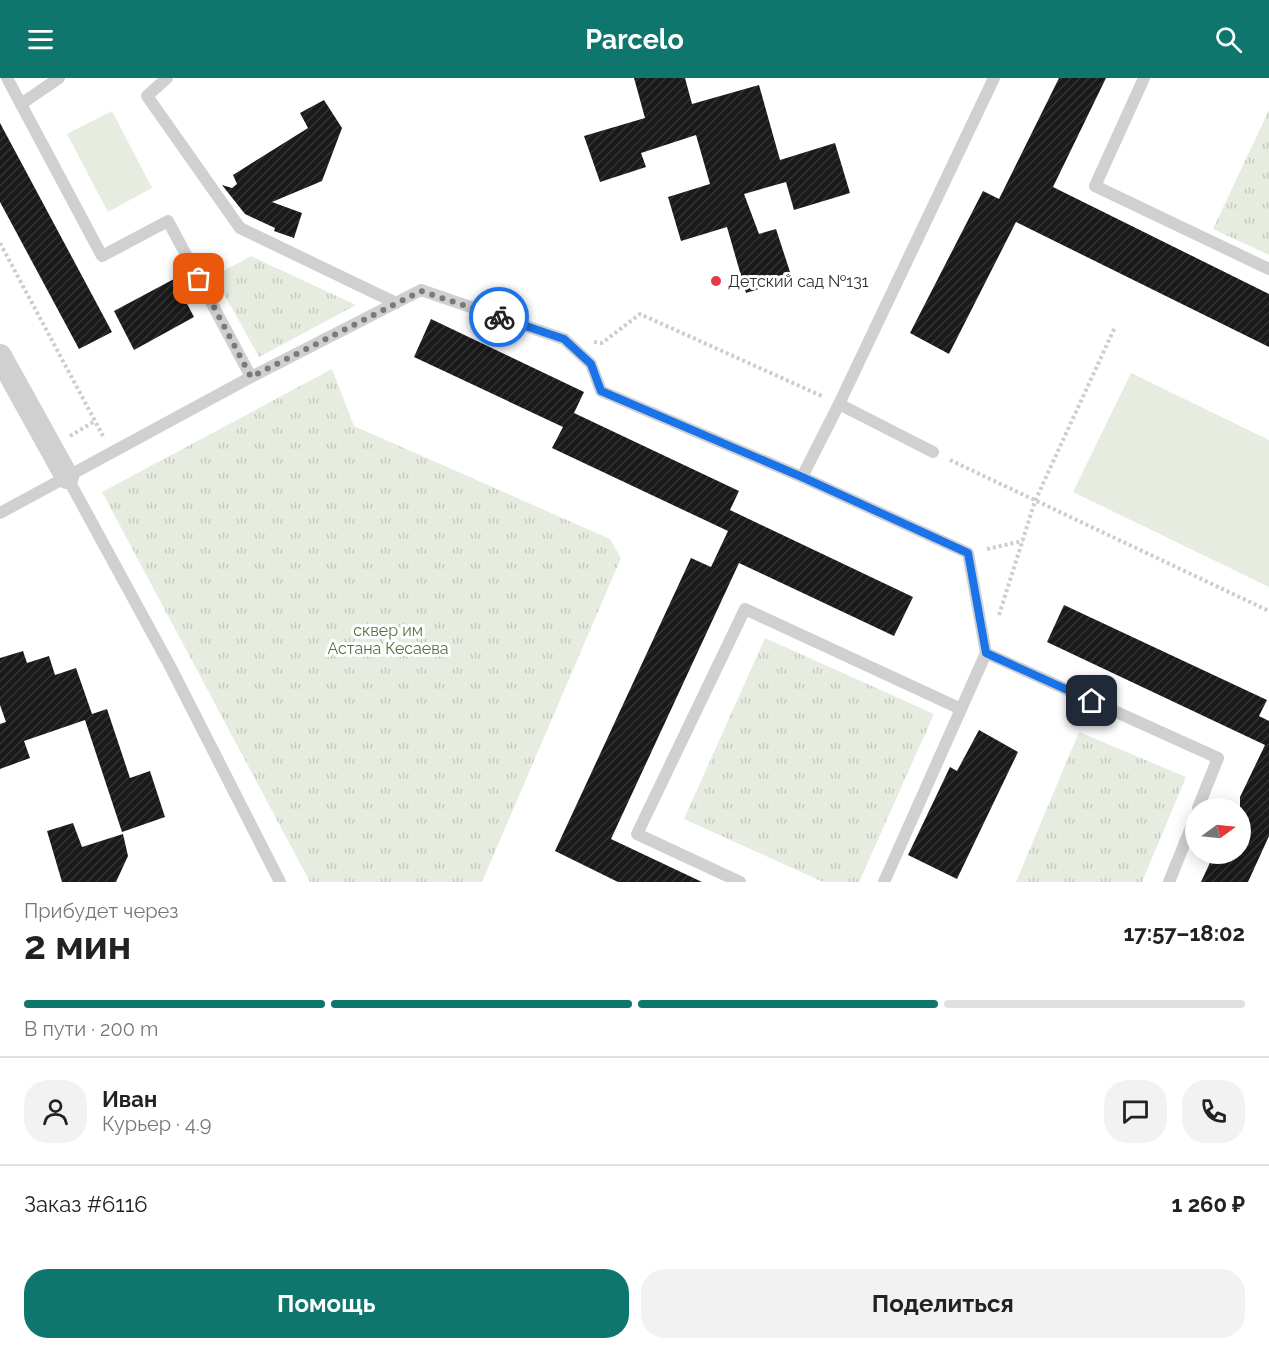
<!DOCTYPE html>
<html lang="ru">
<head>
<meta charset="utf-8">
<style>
	:root { --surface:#fff; --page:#f2f2f2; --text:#222; --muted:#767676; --line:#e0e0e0; --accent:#0f766e }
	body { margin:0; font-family:Raleway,sans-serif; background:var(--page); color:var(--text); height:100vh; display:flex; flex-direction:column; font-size:22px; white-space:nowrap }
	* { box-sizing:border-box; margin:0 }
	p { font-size:20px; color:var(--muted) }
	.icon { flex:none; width:33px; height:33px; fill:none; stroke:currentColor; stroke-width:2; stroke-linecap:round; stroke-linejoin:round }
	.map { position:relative; height:804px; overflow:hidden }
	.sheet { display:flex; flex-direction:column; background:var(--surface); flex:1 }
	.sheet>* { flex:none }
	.needle { width:39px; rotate:75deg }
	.fabs { position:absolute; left:1185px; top:720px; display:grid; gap:12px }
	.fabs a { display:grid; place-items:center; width:66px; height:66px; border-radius:50%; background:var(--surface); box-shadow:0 3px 15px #0003; font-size:30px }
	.pin { position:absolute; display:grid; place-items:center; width:51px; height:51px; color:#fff; margin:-26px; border-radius:12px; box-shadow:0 3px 9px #0006 }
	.courier { position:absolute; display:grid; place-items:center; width:60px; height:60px; margin:-30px; border:4px solid #1a73e8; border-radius:50%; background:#fff; color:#222; box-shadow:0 2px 8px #0007 }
	.head em { font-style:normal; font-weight:700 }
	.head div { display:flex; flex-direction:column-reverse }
	.head { display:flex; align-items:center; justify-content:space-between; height:102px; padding:0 24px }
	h1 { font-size:39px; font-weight:700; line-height:45px }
	.bar { display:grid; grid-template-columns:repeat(4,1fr); gap:9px 6px; align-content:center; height:72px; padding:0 24px }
	.bar i { height:8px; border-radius:4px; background:var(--line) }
	.bar .on { background:var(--accent) }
	.bar p { grid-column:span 4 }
	.line { display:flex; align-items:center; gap:15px; padding:0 24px; border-top:2px solid var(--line) }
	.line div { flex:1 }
	.round { display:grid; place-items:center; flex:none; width:63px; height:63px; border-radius:24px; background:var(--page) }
	.action { display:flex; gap:12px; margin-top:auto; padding:12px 24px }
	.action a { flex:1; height:69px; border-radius:24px; background:var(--accent); color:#fff; font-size:24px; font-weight:700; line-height:69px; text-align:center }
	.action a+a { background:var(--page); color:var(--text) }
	header { display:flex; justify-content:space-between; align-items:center; height:78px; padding:0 24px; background:var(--accent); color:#fff; font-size:27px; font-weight:700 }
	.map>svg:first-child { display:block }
	.grass { fill:#e6ecdf }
	.park { fill:url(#park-tufts) }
	.building { fill:url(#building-hatch) }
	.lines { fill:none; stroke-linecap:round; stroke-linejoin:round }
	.path { stroke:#cdcdcd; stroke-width:4; stroke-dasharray:3 3; stroke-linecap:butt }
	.service { stroke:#d0d0d0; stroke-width:12 }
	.minor { stroke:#d0d0d0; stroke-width:24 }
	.done { stroke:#7a7a7a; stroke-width:6; stroke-dasharray:0 10.8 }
	.route { stroke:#1a73e8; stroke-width:8 }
	.poi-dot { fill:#e63946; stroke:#fff; stroke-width:2 }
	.labels { text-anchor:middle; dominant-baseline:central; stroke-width:6; stroke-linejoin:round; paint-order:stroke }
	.poi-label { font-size:16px; fill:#333; stroke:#fff; text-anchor:start }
	.park-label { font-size:16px; fill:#56703f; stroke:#fff }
</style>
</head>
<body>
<header><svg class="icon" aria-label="menu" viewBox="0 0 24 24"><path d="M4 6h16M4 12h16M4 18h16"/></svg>Parcelo<svg class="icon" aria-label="search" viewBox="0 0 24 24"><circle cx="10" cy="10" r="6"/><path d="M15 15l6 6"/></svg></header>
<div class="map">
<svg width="1269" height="804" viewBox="0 0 1269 804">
	<defs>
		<pattern id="park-tufts" width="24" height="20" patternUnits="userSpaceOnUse" patternTransform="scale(1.5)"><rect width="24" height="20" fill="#e6ecdf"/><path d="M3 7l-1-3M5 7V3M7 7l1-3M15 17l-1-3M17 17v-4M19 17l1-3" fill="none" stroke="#c6cbc0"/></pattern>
		<pattern id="building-hatch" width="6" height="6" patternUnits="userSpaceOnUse" patternTransform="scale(1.5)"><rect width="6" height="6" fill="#1a1a1a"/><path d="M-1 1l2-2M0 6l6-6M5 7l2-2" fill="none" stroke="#333"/></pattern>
	</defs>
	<rect width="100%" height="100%" fill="#fff"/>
	<g class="grass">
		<polygon points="112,33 152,110 108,134 67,56"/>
		<polygon points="1131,295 1269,362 1269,509 1073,414"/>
	</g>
	<g class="park">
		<polygon points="1269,32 1269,177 1213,151"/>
		<polygon points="251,178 356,227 259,279 214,198"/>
		<polygon points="332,291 354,348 610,461 621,480 482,804 310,804 102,414"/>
		<polygon points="765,560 934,636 859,804 823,804 684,741"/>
		<polygon points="1079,654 1186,699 1142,804 1016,804"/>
	</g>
	<g class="building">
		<polygon points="634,0 685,0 692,26 759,7 780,82 835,65 850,115 794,132 786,104 744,116 759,156 776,151 792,200 746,215 727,149 681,163 668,119 710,106 696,57 641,75 646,89 600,104 584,58 645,40"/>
		<polygon points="1059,0 1106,0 1053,109 1269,216 1269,269 1016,144 949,276 910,255 983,113 999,121"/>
		<polygon points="324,22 342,50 322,103 272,124 302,135 294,160 274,153 275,150 245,136 222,107 232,110 237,106 233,97 308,50 300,35"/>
		<polygon points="0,45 112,254 79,271 0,124"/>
		<polygon points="174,201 194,239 134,272 114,233"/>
		<polygon points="431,241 584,314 574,335 739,413 730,432 913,519 894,558 739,485 611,761 702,804 618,804 555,773 691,480 711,489 728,453 552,370 563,349 414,279"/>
		<polygon points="1064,527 1267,622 1259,638 1269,643 1269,758 1248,804 1201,804 1214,776 1240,776 1240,719 1265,667 1047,564"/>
		<polygon points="23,573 27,585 49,578 55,597 76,590 92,636 107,631 130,700 150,693 165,739 122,754 85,642 24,663 30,680 0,691 0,646 6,644 0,627 0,580"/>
		<polygon points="979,652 1018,674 957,801 908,777 950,689 957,693"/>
		<polygon points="73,745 82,769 123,756 128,778 116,804 62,804 47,753"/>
	</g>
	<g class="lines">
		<g class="path">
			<polyline points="0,165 103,358"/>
			<polyline points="594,264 602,265 640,236 824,319"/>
			<polyline points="70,358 95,343"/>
			<polyline points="950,382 1269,533"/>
			<polyline points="987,471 1023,463"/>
			<polyline points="999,537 1035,423 1115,249"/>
		</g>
		<g class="service">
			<polyline points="7,0 102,178 168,143 251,299"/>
			<polyline points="167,0 147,18 240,150 396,225"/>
			<polyline points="1144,0 1095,108 1269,191"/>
			<polyline points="21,26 59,0"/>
			<polyline points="933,374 839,326 994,0"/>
			<polyline points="67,399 170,588 280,804"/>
			<polyline points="802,399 968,475 986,575 884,804"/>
			<polyline points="0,435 251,299 421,212 564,261 591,286 601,313 802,399 839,326"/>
			<polyline points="986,575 1218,680 1198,730"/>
			<polyline points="740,804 637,756 745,531 961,631"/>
			<polyline points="1169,804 1196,737"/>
		</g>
		<polyline class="minor" points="0,278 67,399"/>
	</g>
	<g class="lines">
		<polyline class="done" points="199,201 251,299 421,213 499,239"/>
		<polyline class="route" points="499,239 564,261 591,286 601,313 802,399 968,475 986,575 1092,623"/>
	</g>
	<circle class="poi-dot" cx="716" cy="203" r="6"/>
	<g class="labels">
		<g class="poi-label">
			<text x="728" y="203">Детский сад №131</text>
		</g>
		<g class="park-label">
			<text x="388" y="552">сквер им<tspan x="388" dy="18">Астана Кесаева</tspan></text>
		</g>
	</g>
</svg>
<div class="fabs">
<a><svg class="needle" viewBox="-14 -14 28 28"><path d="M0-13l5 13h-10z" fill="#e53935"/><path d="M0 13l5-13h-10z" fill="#767676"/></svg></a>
</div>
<div class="pin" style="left:199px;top:201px;background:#ea580c"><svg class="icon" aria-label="bag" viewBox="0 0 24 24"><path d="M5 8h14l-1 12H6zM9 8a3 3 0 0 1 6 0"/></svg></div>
<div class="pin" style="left:1092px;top:623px;background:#1f2937"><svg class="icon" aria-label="home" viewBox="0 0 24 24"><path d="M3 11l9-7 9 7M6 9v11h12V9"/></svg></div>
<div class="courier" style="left:499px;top:239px"><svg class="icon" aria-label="bike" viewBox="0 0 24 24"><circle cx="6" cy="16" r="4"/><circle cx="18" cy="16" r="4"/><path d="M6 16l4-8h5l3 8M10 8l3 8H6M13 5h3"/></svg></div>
</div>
<section class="sheet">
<div class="head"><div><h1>2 мин</h1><p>Прибудет через</p></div><em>17:57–18:02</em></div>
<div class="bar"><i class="on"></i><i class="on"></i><i class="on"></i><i></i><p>В пути · 200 m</p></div>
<div class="line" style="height:108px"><a class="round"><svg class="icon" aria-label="person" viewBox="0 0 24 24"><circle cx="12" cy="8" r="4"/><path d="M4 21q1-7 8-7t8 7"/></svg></a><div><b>Иван</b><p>Курьер · 4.9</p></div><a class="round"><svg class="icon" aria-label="chat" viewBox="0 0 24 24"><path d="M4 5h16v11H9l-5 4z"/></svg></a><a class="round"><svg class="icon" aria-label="phone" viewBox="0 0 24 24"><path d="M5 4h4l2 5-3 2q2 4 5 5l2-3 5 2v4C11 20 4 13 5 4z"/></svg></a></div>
<div class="line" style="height:78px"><div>Заказ #6116</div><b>1 260 ₽</b></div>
<div class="action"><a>Помощь</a><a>Поделиться</a></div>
</section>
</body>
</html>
